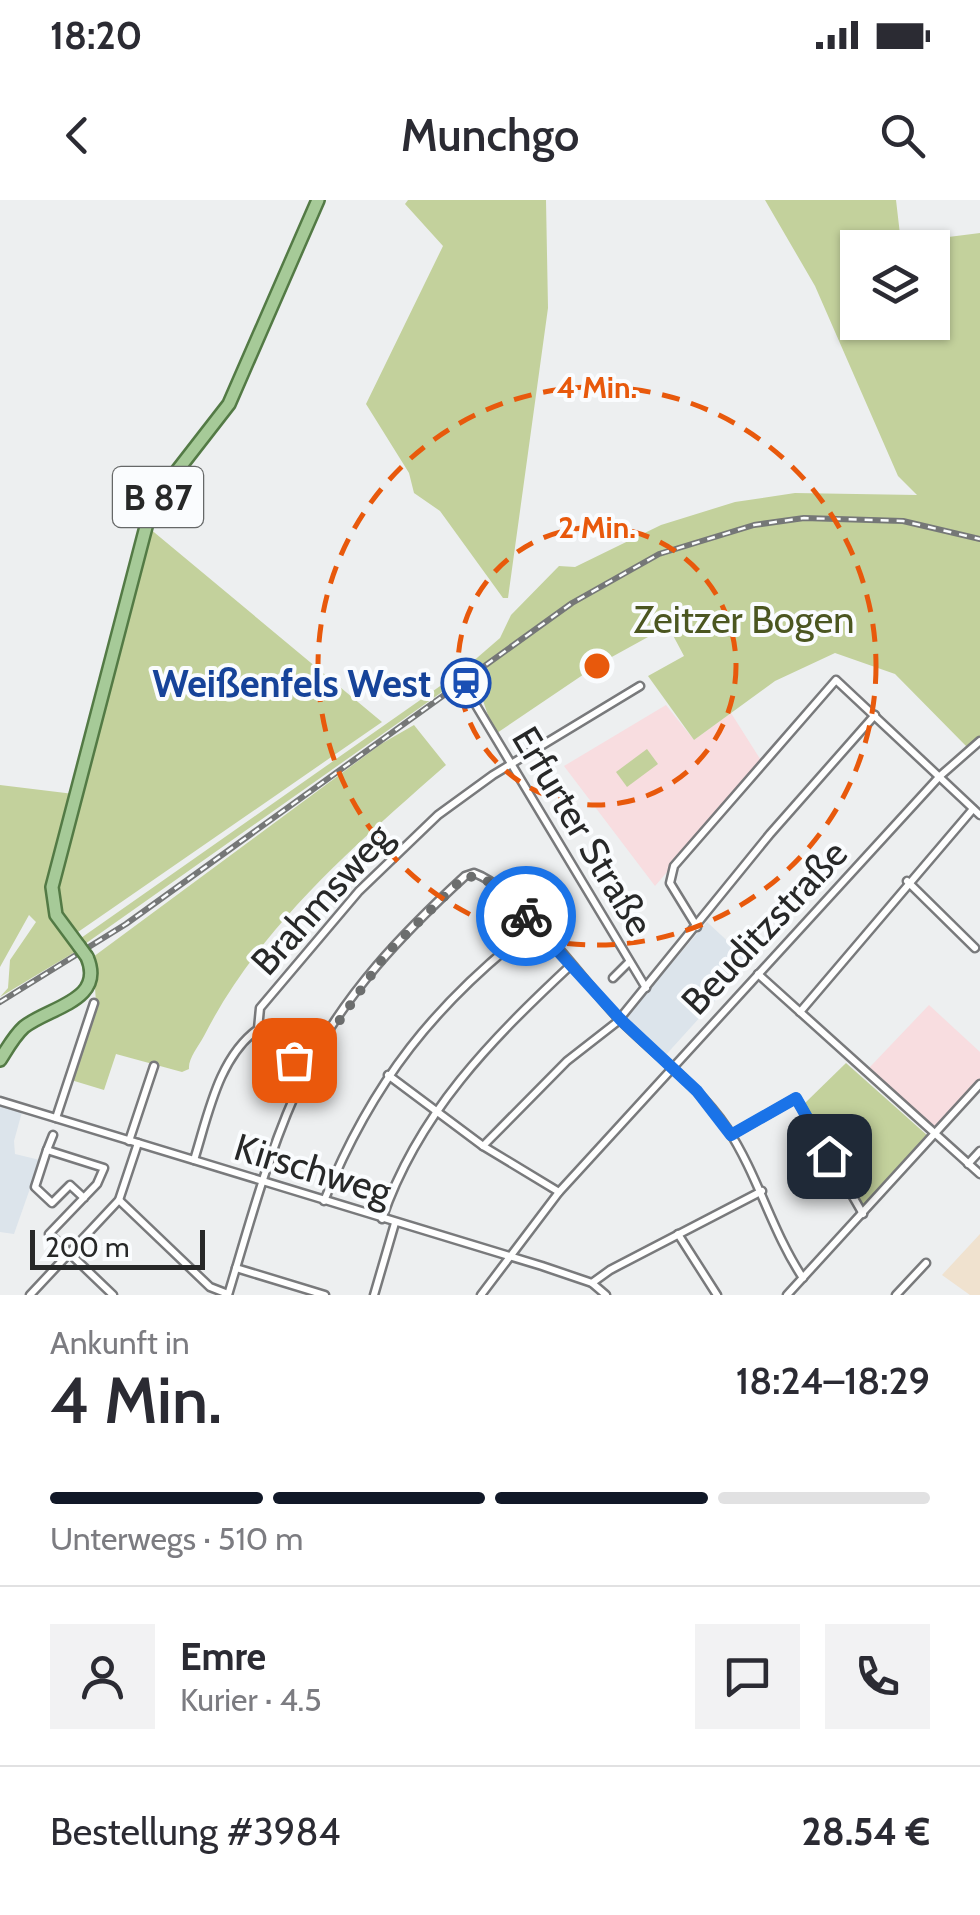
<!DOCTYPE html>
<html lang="de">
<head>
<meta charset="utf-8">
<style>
	:root { --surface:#fff; --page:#f2f2f3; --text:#2b2b33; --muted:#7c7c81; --line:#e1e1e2; --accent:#111827 }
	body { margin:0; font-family:Cabin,sans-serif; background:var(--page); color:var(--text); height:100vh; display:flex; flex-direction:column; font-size:38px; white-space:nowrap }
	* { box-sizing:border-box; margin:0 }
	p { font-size:32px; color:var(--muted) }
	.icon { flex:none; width:55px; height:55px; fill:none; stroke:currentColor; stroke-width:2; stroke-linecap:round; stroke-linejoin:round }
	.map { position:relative; height:1095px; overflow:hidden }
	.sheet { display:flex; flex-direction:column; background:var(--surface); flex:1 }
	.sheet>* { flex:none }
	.controls { position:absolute; left:840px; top:30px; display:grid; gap:20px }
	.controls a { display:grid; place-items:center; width:110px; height:110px; border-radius:0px; background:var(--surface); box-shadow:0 2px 8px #0004; font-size:50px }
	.scale { position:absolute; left:30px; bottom:25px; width:175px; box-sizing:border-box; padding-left:10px; border:5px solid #272828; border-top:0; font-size:28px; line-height:35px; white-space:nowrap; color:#272828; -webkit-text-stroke:8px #fafcfe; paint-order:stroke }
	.pin { position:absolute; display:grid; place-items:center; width:85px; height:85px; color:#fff; margin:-42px; border-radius:20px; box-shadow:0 5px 15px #0006 }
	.courier { position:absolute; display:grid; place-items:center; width:100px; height:100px; margin:-50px; border:8px solid #1a73e8; border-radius:50%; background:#fff; color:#222; box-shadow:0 2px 12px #0007 }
	.headline em { font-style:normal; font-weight:600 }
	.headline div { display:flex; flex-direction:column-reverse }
	.headline { display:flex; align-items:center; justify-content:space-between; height:170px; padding:0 50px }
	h1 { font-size:65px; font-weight:600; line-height:75px }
	.bar { display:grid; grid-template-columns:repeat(4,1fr); gap:15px 10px; align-content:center; height:120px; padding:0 50px }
	.bar i { height:12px; border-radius:8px; background:var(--line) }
	.bar .current { background:var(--accent) }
	.bar p { grid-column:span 4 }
	.line { display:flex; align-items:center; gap:25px; padding:0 50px; border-top:2px solid var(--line) }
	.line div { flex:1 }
	.round { display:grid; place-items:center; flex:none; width:105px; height:105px; border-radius:0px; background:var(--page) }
	.status { display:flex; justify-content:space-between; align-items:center; height:70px; padding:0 50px; background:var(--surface); direction:ltr }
	.status svg { height:28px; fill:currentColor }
	header { display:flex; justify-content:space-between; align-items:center; height:130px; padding:0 50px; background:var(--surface); font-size:45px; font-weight:600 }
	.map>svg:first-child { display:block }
	.built { fill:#dce4eb }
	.industrial { fill:#f0e2cf }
	.education { fill:#f8dde0 }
	.green { fill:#c3d19c; fill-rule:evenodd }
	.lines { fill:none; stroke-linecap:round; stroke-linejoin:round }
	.street-casing { stroke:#797a7c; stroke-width:11 }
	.primary-casing { stroke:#537a45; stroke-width:16 }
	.street { stroke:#fff; stroke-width:6 }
	.primary { stroke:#a6ca98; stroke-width:11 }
	.rail-casing { stroke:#757777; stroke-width:6 }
	.rail { stroke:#fafcfe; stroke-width:2.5; stroke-dasharray:8; stroke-linecap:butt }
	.primary-bridge-casing { stroke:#537a45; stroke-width:16; stroke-linecap:butt }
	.primary-bridge { stroke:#a6ca98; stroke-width:11 }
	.done { stroke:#6c6e6e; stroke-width:10; stroke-dasharray:0 18 }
	.route { stroke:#1a73e8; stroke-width:12 }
	.ring { fill:none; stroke:#e8590c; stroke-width:5; stroke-dasharray:18 12 }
	.labels { text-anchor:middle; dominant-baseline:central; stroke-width:8; stroke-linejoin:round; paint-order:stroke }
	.shield { fill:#fafcfe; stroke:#666868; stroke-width:2.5 }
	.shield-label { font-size:35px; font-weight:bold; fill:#272828 }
	.park-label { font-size:38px; fill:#4b5620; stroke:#fafcfe }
	.transit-label { font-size:38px; font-weight:bold; fill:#164399; stroke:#fafcfe; text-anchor:end }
	.street-label { font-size:38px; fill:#272828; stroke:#fafcfe }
	.centre { fill:#e8590c; stroke:#fafcfe; stroke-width:5 }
	.ring-label { font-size:30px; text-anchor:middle; font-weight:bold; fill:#e8590c; stroke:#fafcfe; stroke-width:8; stroke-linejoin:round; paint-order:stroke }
</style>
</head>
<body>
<div class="status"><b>18:20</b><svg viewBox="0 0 49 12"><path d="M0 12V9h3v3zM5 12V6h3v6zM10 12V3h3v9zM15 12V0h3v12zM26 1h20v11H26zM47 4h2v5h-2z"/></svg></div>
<header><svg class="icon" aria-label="back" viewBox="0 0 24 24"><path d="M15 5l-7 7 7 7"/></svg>Munchgo<svg class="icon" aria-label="search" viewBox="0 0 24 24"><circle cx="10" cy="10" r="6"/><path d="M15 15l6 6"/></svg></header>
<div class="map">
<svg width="980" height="1095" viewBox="0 0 980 1095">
	<rect width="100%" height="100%" fill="#edeff0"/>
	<g class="built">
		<polygon points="707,722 750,762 663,858 625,818"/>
		<polygon points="0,905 22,912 14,941 15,954 40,960 14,1034 0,1032"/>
	</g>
	<polygon class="industrial" points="980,1034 980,1095 970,1095 942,1075"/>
	<g class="education">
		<polygon points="666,505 694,540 731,513 762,562 655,686 564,566"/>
		<polygon points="929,805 980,852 980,879 935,928 869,868"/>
	</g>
	<g class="green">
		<polygon points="408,0 546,0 548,108 508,398 503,398 440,311 414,293 409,273 366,204 443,46 405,4"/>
		<path d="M 765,0 L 896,0 L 901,43 L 980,33 L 980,537 L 967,547 L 895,474 L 835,453 L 775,481 L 694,540 L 648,476 L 684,456 L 668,426 L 599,464 L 497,533 C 483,511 484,491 469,473 L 85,744 L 81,738 L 463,470 L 500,438 L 511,415 L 559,366 L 575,367 L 661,325 L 735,302 L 795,293 L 917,295 L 898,276 L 815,86 ZM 858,48 L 932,48 L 932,122 L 858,122 Z"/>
		<polygon points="149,328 382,522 78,732 67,724 58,727 75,752 0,797 8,788 10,760 36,722 29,715 0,767 0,585 82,595"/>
		<path d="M 414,525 L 446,565 C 354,646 260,726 204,836 C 198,847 188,859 189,869 L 182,872 L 116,854 L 104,890 L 71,880 L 96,803 L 93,757 L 381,544 Z"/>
		<polygon points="647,549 658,564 627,587 616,572"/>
		<polygon points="846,863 928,936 860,1010 804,904"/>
	</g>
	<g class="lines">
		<g class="street-casing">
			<g id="street">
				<polyline points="474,502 646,788"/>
				<polyline points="907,681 975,748"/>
				<polyline points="697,727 670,683 674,666 836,480 980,615"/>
				<polyline points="758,774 980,974"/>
				<polyline points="613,778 629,762"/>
				<polyline points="800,812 973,609"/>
				<polyline points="258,829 307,867"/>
				<polyline points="388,875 483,946 559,992"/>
				<polyline points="0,901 542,1066 592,1083 606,1095"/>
				<polyline points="56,918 94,803"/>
				<polyline points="731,935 796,898 863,1014"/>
				<polyline points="129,941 154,866"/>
				<polyline points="483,946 567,861 617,822 770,634 875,515"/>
				<polyline points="47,950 53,935"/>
				<path d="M 194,960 C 208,916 218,858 258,829 L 260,808 L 359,691 L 438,615 L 493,575 L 640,486"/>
				<polyline points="968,964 980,951"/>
				<polyline points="119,1000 210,1087 228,1094"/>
				<path d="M 324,1001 C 372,882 435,803 536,725"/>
				<path d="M 382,1019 C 418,913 492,839 571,765"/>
				<polyline points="678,1034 717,1095"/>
				<polyline points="57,1041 49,1034 97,984 104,968 47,950 35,987 52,1003 70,985 84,998"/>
				<polyline points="63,1047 113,1095"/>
				<polyline points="236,1068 325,1095"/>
				<polyline points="592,1083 610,1070 762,991"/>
				<polyline points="30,1095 119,1000 138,943"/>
				<path d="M 228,1095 C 251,1019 271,942 306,871 C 343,795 404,732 465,676 L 474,673 C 518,688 584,783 619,819 C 655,855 699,886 727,928 C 758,975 772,1032 803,1078"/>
				<polyline points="374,1095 395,1023"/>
				<polyline points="481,1095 559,992 940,576 980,541"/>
				<polyline points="787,1095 980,884"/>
				<polyline points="896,1095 926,1063"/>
			</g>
		</g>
		<g class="primary-casing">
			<g id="primary">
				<polyline points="79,746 56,715 52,687 147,323 163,289 229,204 318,0"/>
				<path d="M 0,860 C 7,849 14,836 24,827 C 49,807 106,801 87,757"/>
			</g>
		</g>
		<use href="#street" class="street"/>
		<use href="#primary" class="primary"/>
		<g class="rail-casing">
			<polyline id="rail" points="0,802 126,724 572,403 659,354 754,325 804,318 903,321 980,339"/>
		</g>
		<use href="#rail" class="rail"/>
		<g class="primary-bridge-casing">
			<polyline id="primary-bridge" points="79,746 87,757"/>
		</g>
		<use href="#primary-bridge" class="primary-bridge"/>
	</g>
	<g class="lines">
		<polyline class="done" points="294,860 307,867 386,754 465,676 484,678 526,716"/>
		<polyline class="route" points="526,716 620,819 697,891 731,935 796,898 829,956"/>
	</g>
	<g class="ring">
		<circle cx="597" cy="466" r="139"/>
		<circle cx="597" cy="466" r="279"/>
	</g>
	<defs>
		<g id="station-ring" transform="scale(2.5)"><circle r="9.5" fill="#fafcfe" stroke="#1a4fb4" stroke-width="1.5"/><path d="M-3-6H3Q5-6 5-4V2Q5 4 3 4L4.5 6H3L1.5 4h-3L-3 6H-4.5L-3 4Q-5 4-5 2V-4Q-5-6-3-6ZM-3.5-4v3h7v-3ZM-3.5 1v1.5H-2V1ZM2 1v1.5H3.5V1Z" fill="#1a4fb4"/></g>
	</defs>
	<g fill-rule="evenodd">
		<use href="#station-ring" x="466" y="483"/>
	</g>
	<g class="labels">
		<rect class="shield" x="113" y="267" width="90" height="60" rx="8"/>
		<g class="shield-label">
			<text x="158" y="297">B 87</text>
		</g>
		<g class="park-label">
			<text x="744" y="419">Zeitzer Bogen</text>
		</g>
		<g class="transit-label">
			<text x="431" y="483">Weißenfels West</text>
		</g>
		<g class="street-label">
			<text transform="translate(583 631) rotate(59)">Erfurter Straße</text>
			<text transform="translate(321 699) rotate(-48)">Brahmsweg</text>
			<text transform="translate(764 727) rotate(-47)">Beuditzstraße</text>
			<text transform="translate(313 969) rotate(17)">Kirschweg</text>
		</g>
	</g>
	<circle cx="597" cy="466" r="15" class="centre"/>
	<g class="ring-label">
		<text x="597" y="198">4 Min.</text>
		<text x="597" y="338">2 Min.</text>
	</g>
</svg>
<div class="controls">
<a><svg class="icon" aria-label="layers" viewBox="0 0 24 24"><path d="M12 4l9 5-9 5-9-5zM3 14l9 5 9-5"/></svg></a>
</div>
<div class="scale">200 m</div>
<div class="pin" style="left:294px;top:860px;background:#ea580c"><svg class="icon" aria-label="bag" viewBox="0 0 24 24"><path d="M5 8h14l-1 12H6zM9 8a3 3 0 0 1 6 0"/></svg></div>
<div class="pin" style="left:829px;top:956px;background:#1f2937"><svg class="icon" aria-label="home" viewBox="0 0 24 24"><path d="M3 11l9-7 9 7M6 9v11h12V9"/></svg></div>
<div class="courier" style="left:526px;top:716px"><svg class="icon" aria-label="bike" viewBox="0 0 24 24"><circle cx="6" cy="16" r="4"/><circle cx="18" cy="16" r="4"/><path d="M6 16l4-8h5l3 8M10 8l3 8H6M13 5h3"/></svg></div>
</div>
<section class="sheet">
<div class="headline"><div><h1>4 Min.</h1><p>Ankunft in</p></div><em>18:24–18:29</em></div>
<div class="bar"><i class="current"></i><i class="current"></i><i class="current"></i><i></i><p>Unterwegs · 510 m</p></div>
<div class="line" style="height:180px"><a class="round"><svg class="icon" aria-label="person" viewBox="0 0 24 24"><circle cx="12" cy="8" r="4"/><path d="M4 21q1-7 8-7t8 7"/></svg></a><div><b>Emre</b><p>Kurier · 4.5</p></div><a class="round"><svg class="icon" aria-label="chat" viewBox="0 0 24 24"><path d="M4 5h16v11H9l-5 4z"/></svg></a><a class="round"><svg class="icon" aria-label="phone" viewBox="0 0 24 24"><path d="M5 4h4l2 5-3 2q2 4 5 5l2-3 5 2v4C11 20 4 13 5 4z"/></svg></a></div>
<div class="line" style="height:130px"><div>Bestellung #3984</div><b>28.54 €</b></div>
</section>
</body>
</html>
